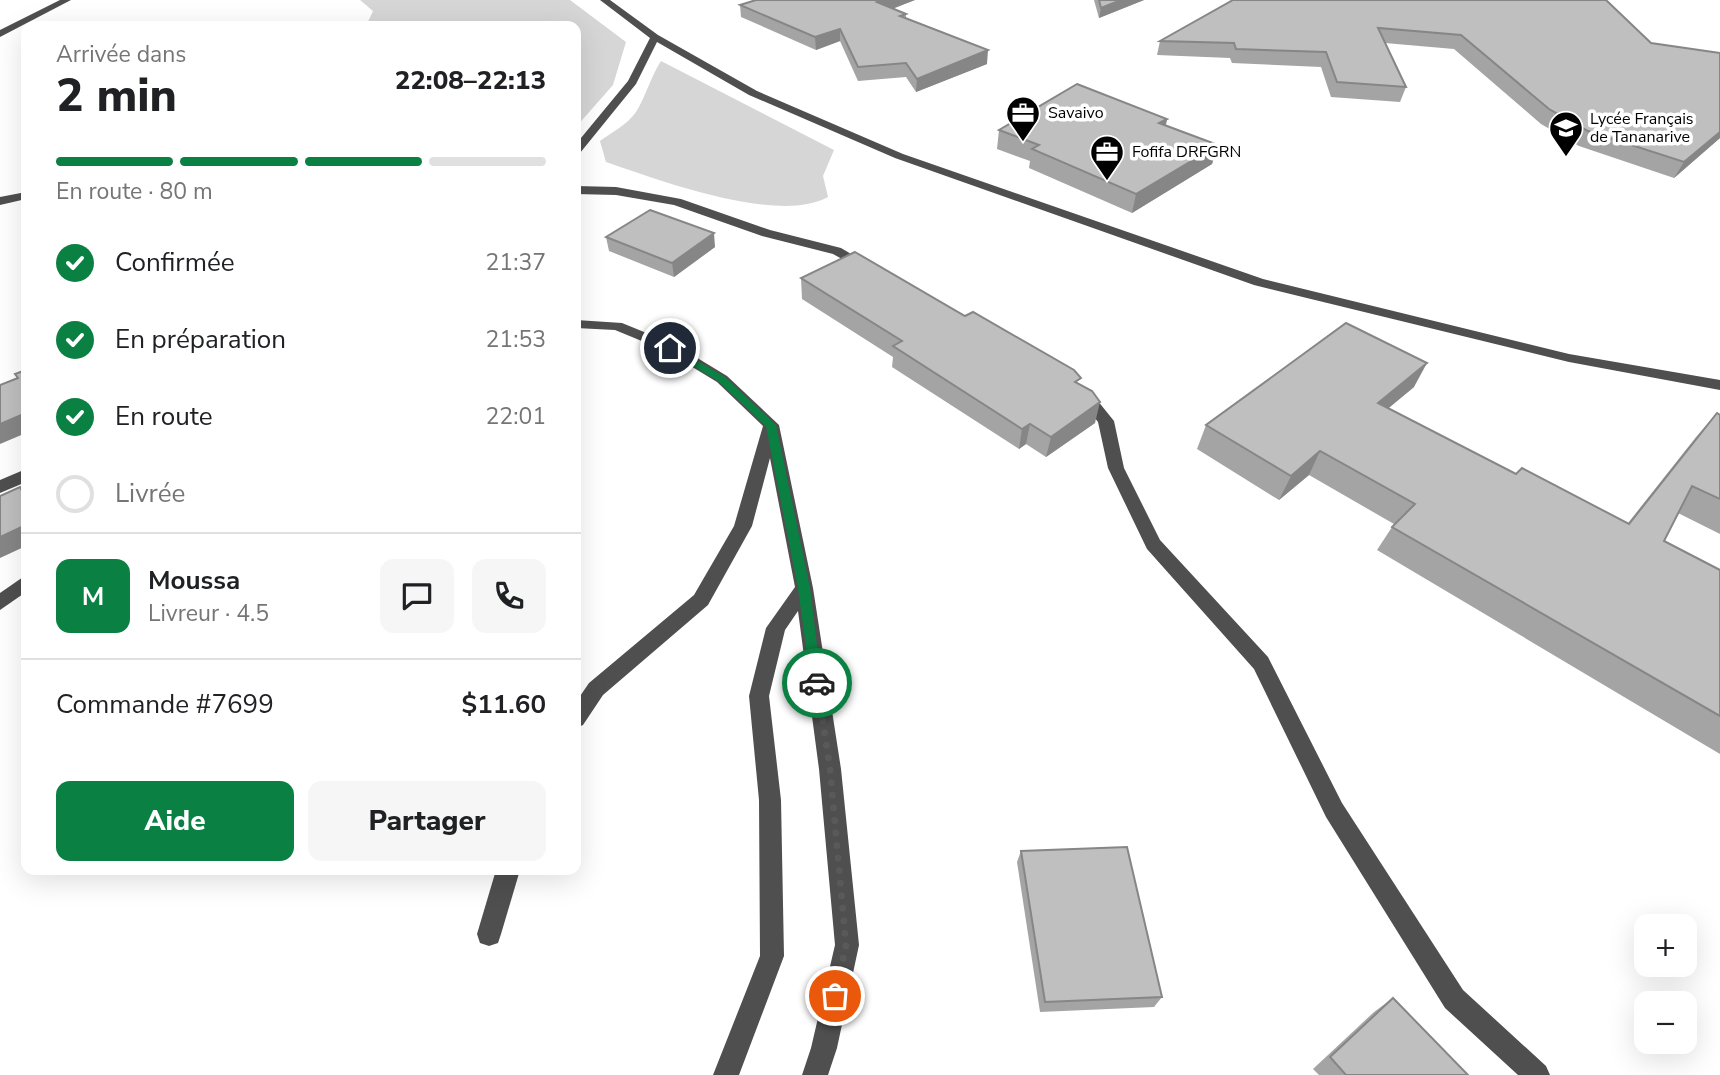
<!DOCTYPE html>
<html lang="fr">
<head>
<meta charset="utf-8">
<style>
	:root { --surface:#fff; --page:#f6f6f6; --text:#202124; --muted:#757577; --line:#e0e0e0; --accent:#0b8043 }
	body { margin:0; font-family:"Nunito Sans",sans-serif; background:var(--page); color:var(--text); height:100vh; display:flex; flex-direction:column; font-size:26px; white-space:nowrap }
	* { box-sizing:border-box; margin:0 }
	p { font-size:23px; color:var(--muted) }
	.icon { flex:none; width:38px; height:38px; fill:none; stroke:currentColor; stroke-width:2; stroke-linecap:round; stroke-linejoin:round }
	.map { position:relative; flex:1; overflow:hidden }
	.drawer { position:absolute; left:21px; top:21px; width:560px; height:854px; display:flex; flex-direction:column; background:var(--surface); border-radius:14px; box-shadow:0 7px 28px #0002 }
	.drawer>* { flex:none }
	.fabs { position:absolute; left:1634px; top:914px; display:grid; gap:14px }
	.fabs a { display:grid; place-items:center; width:63px; height:63px; border-radius:14px; background:var(--surface); box-shadow:0 7px 28px #0002; font-size:35px }
	.pin { position:absolute; display:grid; place-items:center; width:60px; height:60px; color:#fff; margin:-30px; border:4px solid #fff; border-radius:50%; box-shadow:0 2px 7px #0007 }
	.courier { position:absolute; display:grid; place-items:center; width:70px; height:70px; margin:-35px; border:5px solid #0b8043; border-radius:50%; background:#fff; color:#222; box-shadow:0 2px 9px #0007 }
	.summary em { font-style:normal; font-weight:800 }
	.summary div { display:flex; flex-direction:column-reverse }
	.summary { display:flex; align-items:center; justify-content:space-between; height:119px; padding:0 35px }
	h1 { font-size:46px; font-weight:800; line-height:52px }
	.bar { display:grid; grid-template-columns:repeat(4,1fr); gap:10px 7px; align-content:center; height:84px; padding:0 35px }
	.bar i { height:9px; border-radius:5px; background:var(--line) }
	.bar .selected { background:var(--accent) }
	.bar p { grid-column:span 4 }
	.line { display:flex; align-items:center; gap:18px; padding:0 35px; border-top:2px solid var(--line) }
	.line div { flex:1 }
	.round { display:grid; place-items:center; flex:none; width:74px; height:74px; border-radius:14px; background:var(--page) }
	ol { padding:0 35px; list-style:none }
	li { display:flex; align-items:center; gap:21px; height:77px }
	li p { margin-inline-start:auto }
	li .icon { padding:7px; border-radius:50%; background:var(--accent); color:#fff; stroke-width:4 }
	li:last-child { color:var(--muted) }
	li i { width:38px; height:38px; border:4px solid var(--line); border-radius:50% }
	.cta { display:flex; gap:14px; margin-top:auto; padding:14px 35px }
	.cta a { flex:1; height:80px; border-radius:14px; background:var(--accent); color:#fff; font-size:28px; font-weight:800; line-height:80px; text-align:center }
	.cta a+a { background:var(--page); color:var(--text) }
	.map>svg:first-child { display:block }
	.green { fill:#d6d6d6 }
	.lines { fill:none; stroke-linecap:round; stroke-linejoin:round }
	.minor { fill:#4f4f4f; fill-rule:evenodd }
	.wall { fill:#a4a4a4 }
	.shaded-wall { fill:#868686 }
	.building { fill:#bfbfbf; stroke:#868686; stroke-width:2 }
	.route { fill:#0b8043 }
	.done { stroke:#595959; stroke-width:7; stroke-dasharray:0 12.6 }
	.labels { text-anchor:middle; dominant-baseline:central; stroke-width:7; stroke-linejoin:round; paint-order:stroke }
	.far-poi-label { font-size:16px; fill:#000; stroke:#fff; text-anchor:start }
</style>
</head>
<body>
<div class="map">
<svg width="1720" height="1075" viewBox="0 0 1720 1075">
	<rect width="100%" height="100%" fill="#fff"/>
	<g class="green">
		<polygon points="360,0 570,0 626,42 613,85 576,127 576,26 366,26 373,11"/>
		<path d="M 661,61 L 834,150 L 823,176 L 828,197 C 778,225 659,180 606,162 L 600,141 C 612,132 627,125 636,112 C 646,96 650,78 661,61 Z"/>
	</g>
	<g class="lines">
		<g class="minor">
			<polygon points="60,0 71,0 0,37 0,30"/>
			<polygon points="600,0 610,0 658,35 757,91 903,154 1263,279 1569,354 1720,380 1720,390 1569,362 1254,285 895,158 749,95 657,42 636,84 580,153 576,154 576,144 628,81 650,38"/>
			<polygon points="576,186 616,187 681,199 770,230 841,248 873,267 872,270 862,270 833,254 762,236 674,205 616,195 576,194"/>
			<polygon points="26,192 26,199 0,205 0,197"/>
			<polygon points="576,320 622,323 676,345 727,376 779,425 813,588 841,769 859,945 837,1048 828,1075 802,1075 811,1048 835,945 819,769 798,611 785,630 769,696 781,800 784,956 739,1075 713,1075 760,956 759,800 749,696 766,628 795,587 770,458 752,526 708,605 603,695 583,725 576,728 576,702 589,683 694,595 734,526 763,426 717,382 666,351 615,330 576,328"/>
			<polygon points="1084,388 1089,390 1114,421 1124,468 1160,540 1268,657 1342,803 1463,990 1546,1066 1550,1075 1518,1075 1445,1008 1326,817 1254,669 1147,549 1108,468 1098,422 1076,393"/>
			<polygon points="26,469 26,482 0,493 0,480"/>
			<polygon points="26,575 26,592 0,610 0,593"/>
			<polygon points="496,870 520,870 501,934 498,943 489,946 480,943 477,934"/>
		</g>
	</g>
	<g class="wall">
		<polygon points="756,0 915,0 893,8 906,14 906,18 987,64 916,92 906,77 858,81 840,41 816,50 741,17 740,5"/>
		<polygon points="1094,0 1144,0 1099,18"/>
		<polygon points="1233,0 1651,43 1720,53 1720,138 1674,178 1579,146 1541,124 1454,49 1385,43 1406,87 1400,102 1331,97 1321,67 1232,63 1230,58 1157,55 1160,41"/>
		<polygon points="1167,119 1166,125 1218,145 1212,164 1132,213 1029,168 1030,161 997,149 999,130"/>
		<polygon points="606,237 715,247 674,277 609,251"/>
		<polygon points="801,278 1079,384 1095,423 1046,457 1026,444 1019,449 892,367 893,357 802,299"/>
		<polygon points="1414,387 1388,408 1516,474 1628,523 1696,437 1717,413 1720,415 1720,534 1678,513 1664,541 1720,570 1720,754 1377,550 1394,524 1309,475 1279,500 1197,449 1206,425"/>
		<polygon points="1021,851 1162,997 1154,1007 1040,1012 1017,862"/>
		<polygon points="1393,998 1468,1075 1319,1075 1313,1069 1374,1012"/>
	</g>
	<g class="shaded-wall">
		<polygon points="883,0 915,0 877,15 877,2"/>
		<polygon points="1121,0 1144,0 1099,18 1101,8"/>
		<polygon points="840,29 840,41 816,50 815,37"/>
		<polygon points="988,50 987,64 916,92 917,79"/>
		<polygon points="1167,119 1163,137 1159,123"/>
		<polygon points="1720,132 1720,138 1674,178 1684,162"/>
		<polygon points="1218,145 1212,164 1132,213 1136,194"/>
		<polygon points="714,233 715,247 674,277 672,263"/>
		<polygon points="1427,363 1414,387 1366,427 1378,403"/>
		<polygon points="1100,402 1095,423 1046,457 1051,437"/>
		<polygon points="26,413 26,433 0,444 0,424"/>
		<polygon points="1030,424 1026,444 1019,449 1022,429"/>
		<polygon points="1320,451 1309,475 1279,500 1291,476"/>
		<polygon points="26,525 26,546 0,558 0,537"/>
	</g>
	<g class="building">
		<polygon points="756,0 883,0 877,2 906,14 900,16 988,50 917,79 906,63 858,67 840,29 815,37 740,5"/>
		<polygon points="1099,0 1121,0 1101,8"/>
		<polygon points="1233,0 1606,0 1651,43 1720,53 1720,132 1684,162 1588,131 1549,109 1461,35 1378,28 1406,87 1337,82 1326,52 1236,49 1234,43 1160,41"/>
		<polygon points="1077,84 1167,119 1159,123 1218,145 1136,194 1032,149 1039,145 999,130"/>
		<polygon points="650,210 714,233 672,263 606,237"/>
		<polygon points="855,252 965,316 973,312 1074,370 1081,378 1075,382 1092,391 1100,402 1051,437 1030,424 1022,429 893,346 902,341 801,278"/>
		<polygon points="1346,323 1427,363 1378,403 1516,474 1522,468 1629,524 1717,413 1720,415 1720,499 1692,486 1664,541 1720,570 1720,716 1392,527 1415,504 1320,451 1291,476 1206,425"/>
		<polygon points="26,370 26,413 0,424 0,385 18,378 15,374"/>
		<polygon points="20,487 26,498 26,525 0,537 0,496"/>
		<polygon points="1127,847 1162,997 1045,1002 1021,851"/>
		<polygon points="1393,998 1468,1075 1346,1075 1330,1057"/>
	</g>
	<polygon class="route" points="670,345 725,377 776,425 810,588 822,687 817,688 811,683 798,588 766,426 718,381 667,350"/>
	<g class="lines">
		<polyline class="done" points="817,683 830,769 846,945 835,996"/>
	</g>
	<defs>
		<g id="office-pin" transform="scale(1.75)"><path d="M0 17L-7.5 6A9.5 9.5 0 1 1 7.5 6Z" fill="#000" stroke="#fff"/><path d="M-6-3h4V-5.5h4V-3h4V5H-6ZM-1-4.5V-3h2v-1.5ZM-6 0V1H6V0Z" fill="#fff"/></g>
		<g id="school-pin" transform="scale(1.75)"><path d="M0 17L-7.5 6A9.5 9.5 0 1 1 7.5 6Z" fill="#000" stroke="#fff"/><path d="M0-5L7-2L0 1L-7-2ZM-4 1L0 2.5L4 1V4Q0 6-4 4Z" fill="#fff"/></g>
	</defs>
	<g fill-rule="evenodd">
		<use href="#office-pin" x="1023" y="113"/>
		<use href="#school-pin" x="1566" y="128"/>
		<use href="#office-pin" x="1107" y="152"/>
	</g>
	<g class="labels">
		<g class="far-poi-label">
			<text x="1048" y="113">Savaivo</text>
			<text x="1590" y="119">Lycée Français<tspan x="1590" dy="18">de Tananarive</tspan></text>
			<text x="1132" y="152">Fofifa DRFGRN</text>
		</g>
	</g>
</svg>
<div class="fabs">
<a>+</a>
<a>−</a>
</div>
<div class="pin" style="left:835px;top:996px;background:#ea580c"><svg class="icon" aria-label="bag" viewBox="0 0 24 24"><path d="M5 8h14l-1 12H6zM9 8a3 3 0 0 1 6 0"/></svg></div>
<div class="pin" style="left:670px;top:348px;background:#1f2937"><svg class="icon" aria-label="home" viewBox="0 0 24 24"><path d="M3 11l9-7 9 7M6 9v11h12V9"/></svg></div>
<div class="courier" style="left:817px;top:683px"><svg class="icon" aria-label="car" viewBox="0 0 24 24"><path d="M5 17H2v-5l4-1 3-4h7l3 4 3 1v5h-3M9 17h6M6 11h13"/><circle cx="7" cy="17" r="2"/><circle cx="17" cy="17" r="2"/></svg></div>
<section class="drawer">
<div class="summary"><div><h1>2 min</h1><p>Arrivée dans</p></div><em>22:08–22:13</em></div>
<div class="bar"><i class="selected"></i><i class="selected"></i><i class="selected"></i><i></i><p>En route · 80 m</p></div>
<ol>
<li><svg class="icon" aria-label="check" viewBox="0 0 24 24"><path d="M5 12l5 5 9-10"/></svg>Confirmée<p>21:37</p></li>
<li><svg class="icon" aria-label="check" viewBox="0 0 24 24"><path d="M5 12l5 5 9-10"/></svg>En préparation<p>21:53</p></li>
<li><svg class="icon" aria-label="check" viewBox="0 0 24 24"><path d="M5 12l5 5 9-10"/></svg>En route<p>22:01</p></li>
<li><i></i>Livrée</li>
</ol>
<div class="line" style="height:126px"><b class="round" style="background:var(--accent);color:#fff">M</b><div><b>Moussa</b><p>Livreur · 4.5</p></div><a class="round"><svg class="icon" aria-label="chat" viewBox="0 0 24 24"><path d="M4 5h16v11H9l-5 4z"/></svg></a><a class="round"><svg class="icon" aria-label="phone" viewBox="0 0 24 24"><path d="M5 4h4l2 5-3 2q2 4 5 5l2-3 5 2v4C11 20 4 13 5 4z"/></svg></a></div>
<div class="line" style="height:91px"><div>Commande #7699</div><b>$11.60</b></div>
<div class="cta"><a>Aide</a><a>Partager</a></div>
</section>
</div>
</body>
</html>
